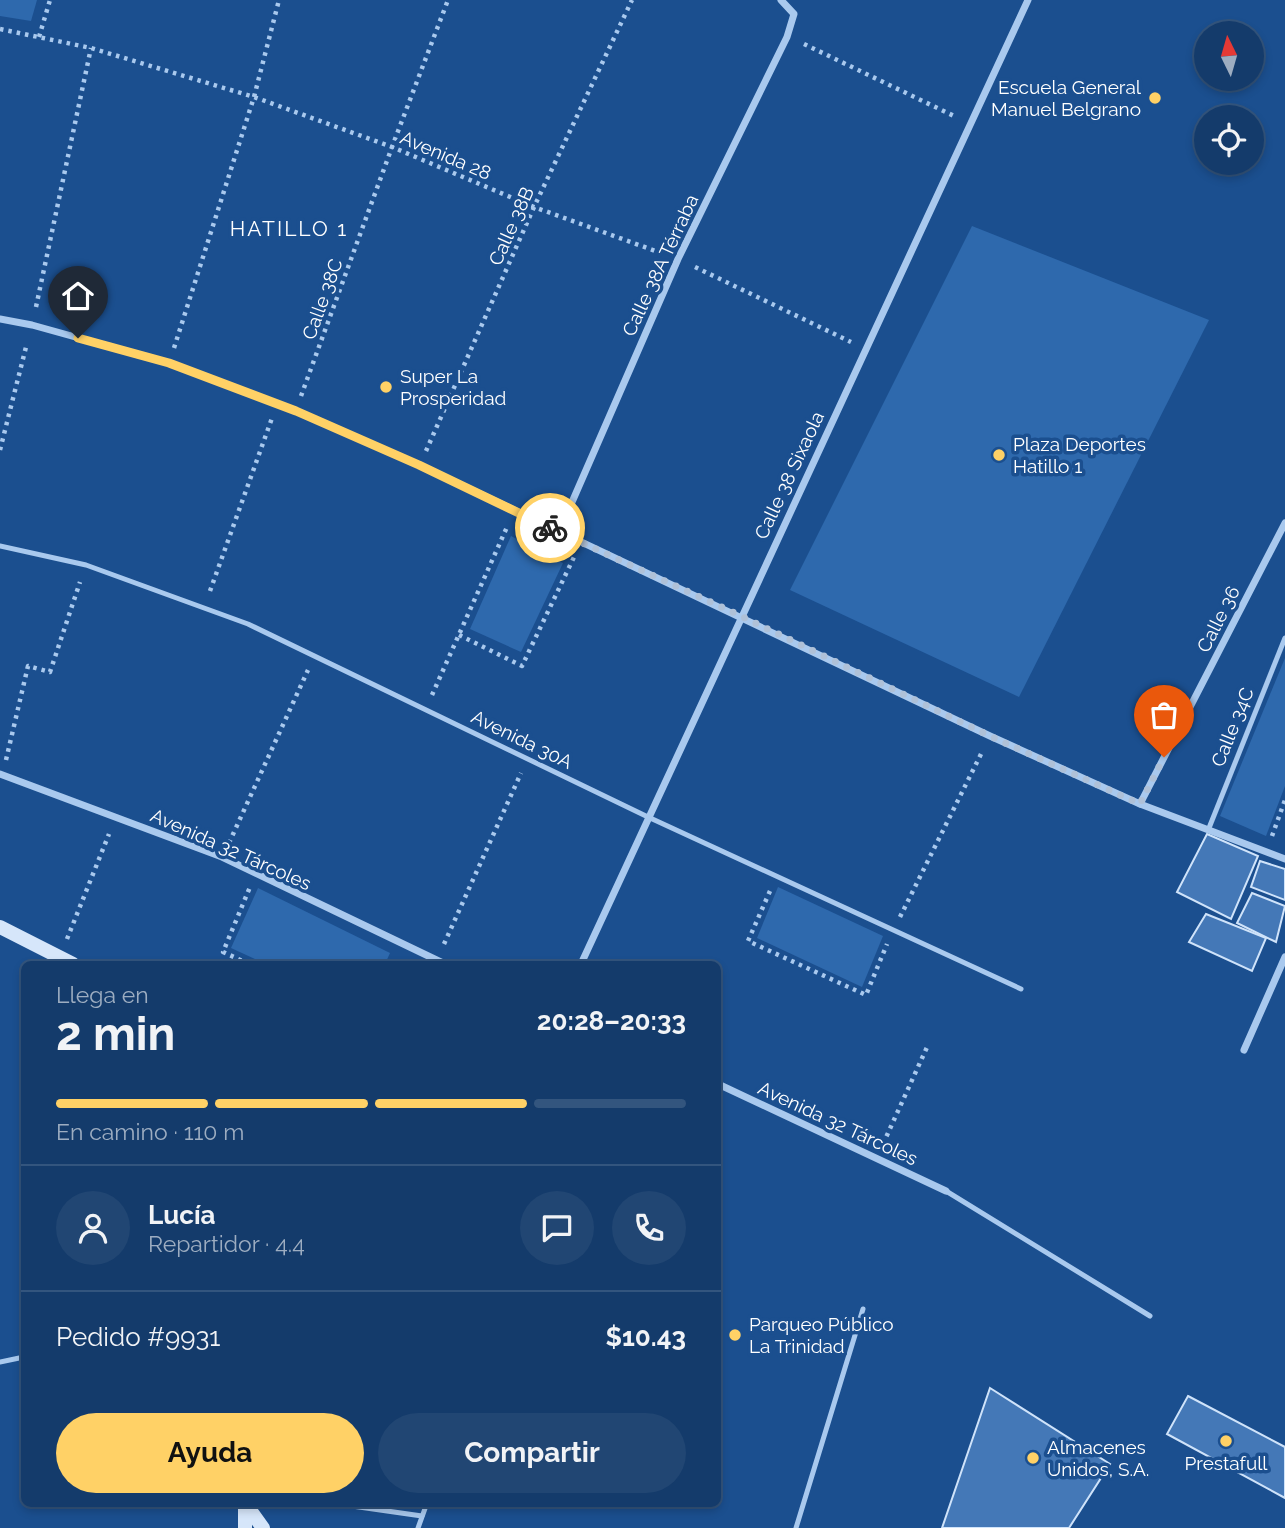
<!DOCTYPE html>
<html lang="es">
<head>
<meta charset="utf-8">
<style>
	:root { --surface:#143b6b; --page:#214673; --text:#f1f3f6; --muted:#9dadc1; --line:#33557e; --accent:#ffd166 }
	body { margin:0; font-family:Raleway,sans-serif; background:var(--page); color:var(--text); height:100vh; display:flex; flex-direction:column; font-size:26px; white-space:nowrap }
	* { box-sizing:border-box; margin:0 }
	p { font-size:23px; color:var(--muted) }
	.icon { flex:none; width:38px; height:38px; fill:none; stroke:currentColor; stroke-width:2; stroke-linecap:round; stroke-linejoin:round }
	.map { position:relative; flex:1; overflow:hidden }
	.panel { position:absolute; left:21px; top:961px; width:700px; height:546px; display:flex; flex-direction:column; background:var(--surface); border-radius:10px; box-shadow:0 4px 10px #0003,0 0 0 2px var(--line) }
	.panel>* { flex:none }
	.needle { width:46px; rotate:355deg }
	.fabs { position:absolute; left:1194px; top:21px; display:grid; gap:14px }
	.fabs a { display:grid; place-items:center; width:70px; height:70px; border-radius:50%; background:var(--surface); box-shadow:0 4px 10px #0003,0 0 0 2px var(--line); font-size:35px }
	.pin { position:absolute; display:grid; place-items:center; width:60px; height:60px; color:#fff; margin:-72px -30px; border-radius:50% 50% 50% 0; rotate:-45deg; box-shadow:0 0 7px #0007 }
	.pin .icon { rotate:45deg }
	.courier { position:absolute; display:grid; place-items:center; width:70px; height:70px; margin:-35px; border:5px solid #ffd166; border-radius:50%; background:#fff; color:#222; box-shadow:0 2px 9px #0007 }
	.head em { font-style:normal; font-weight:700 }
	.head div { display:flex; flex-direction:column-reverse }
	.head { display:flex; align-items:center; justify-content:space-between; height:119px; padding:0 35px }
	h1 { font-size:46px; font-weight:700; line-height:52px }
	.bar { display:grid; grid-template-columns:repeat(4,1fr); gap:10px 7px; align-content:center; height:84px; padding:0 35px }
	.bar i { height:9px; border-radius:5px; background:var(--line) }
	.bar .active { background:var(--accent) }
	.bar p { grid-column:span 4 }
	.line { display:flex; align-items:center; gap:18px; padding:0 35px; border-top:2px solid var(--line) }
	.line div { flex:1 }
	.round { display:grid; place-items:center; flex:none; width:74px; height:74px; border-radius:37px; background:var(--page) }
	.action { display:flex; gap:14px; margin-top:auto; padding:14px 35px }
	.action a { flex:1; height:80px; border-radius:42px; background:var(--accent); color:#111; font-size:28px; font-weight:700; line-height:80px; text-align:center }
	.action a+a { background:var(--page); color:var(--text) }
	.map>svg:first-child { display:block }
	.green { fill:#2e69ad }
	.building { fill:#4478b7; stroke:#cfe3fa; stroke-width:2 }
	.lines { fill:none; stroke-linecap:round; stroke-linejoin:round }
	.path { stroke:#a9c9ee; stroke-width:4.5; stroke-dasharray:3.5 5; stroke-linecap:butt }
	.lane { stroke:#a9c9ee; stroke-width:5 }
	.street { stroke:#a9c9ee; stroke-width:7 }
	.secondary { stroke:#d6e6fa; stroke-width:14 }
	.done { stroke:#afc1d8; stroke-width:7; stroke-dasharray:0 12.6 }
	.route { stroke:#ffd166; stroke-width:9 }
	.poi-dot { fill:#ffd166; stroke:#1b4f8f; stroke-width:2.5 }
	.labels { text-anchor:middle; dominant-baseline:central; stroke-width:7; stroke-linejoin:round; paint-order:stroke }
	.poi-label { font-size:19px; fill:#fff; stroke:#1b4f8f; text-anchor:start }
	.street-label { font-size:19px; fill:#fff; stroke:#1b4f8f }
	.neighbourhood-label { font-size:21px; letter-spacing:2px; fill:#fff; stroke:#1b4f8f }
</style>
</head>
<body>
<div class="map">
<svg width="1285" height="1528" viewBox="0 0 1285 1528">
	<rect width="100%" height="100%" fill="#1b4f8f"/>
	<g class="green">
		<polygon points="0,0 37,0 31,21 0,16"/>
		<polygon points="972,226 1209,320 1019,697 790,590"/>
		<polygon points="511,536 563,563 521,652 470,629"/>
		<polygon points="1285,658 1285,786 1266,836 1220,816"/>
		<polygon points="778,887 883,936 862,987 757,938"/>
		<polygon points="258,888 390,953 385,964 266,964 231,948"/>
	</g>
	<g class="building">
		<polygon points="1207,834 1258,856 1231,919 1177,892"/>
		<polygon points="1260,861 1285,869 1285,900 1251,887"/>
		<polygon points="1252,893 1285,906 1276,942 1237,923"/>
		<polygon points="1206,914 1266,938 1252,971 1189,942"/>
		<polygon points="990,1388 1110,1464 1069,1528 942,1528"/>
		<polygon points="1188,1396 1285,1447 1285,1498 1167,1434"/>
	</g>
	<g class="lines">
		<g class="path">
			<polyline points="0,29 91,48 254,97 392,147 534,207 661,253"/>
			<polyline points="39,37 50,0"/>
			<polyline points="804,44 954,116"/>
			<polyline points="695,267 851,342"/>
			<polyline points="36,307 91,48"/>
			<polyline points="174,348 254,97 279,0"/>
			<polyline points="301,396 392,147 448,0"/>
			<polyline points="0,450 27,343"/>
			<polyline points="426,451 534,207 632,0"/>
			<polyline points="210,591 272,418"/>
			<polyline points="459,635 522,666 574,557"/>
			<polyline points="432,695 507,527"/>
			<polyline points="6,760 28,666 50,672 80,582"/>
			<polyline points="1272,836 1285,800"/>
			<polyline points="229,843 308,670"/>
			<polyline points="770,891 748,941 866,995 887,944"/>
			<polyline points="900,917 982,752"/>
			<polyline points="67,939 109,834"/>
			<polyline points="444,944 521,773"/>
			<polyline points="249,964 223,952 250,887"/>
			<polyline points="883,1144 928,1045"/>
		</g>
		<g class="lane">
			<polyline points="0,546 86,565 248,624 648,817 1021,989"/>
			<polyline points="1209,828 1285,638"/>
			<polyline points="946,1191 1150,1316"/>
			<polyline points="0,1362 24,1357"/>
			<polyline points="331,1503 422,1516"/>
			<polyline points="418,1528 427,1503"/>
			<polyline points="796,1528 863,1309"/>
		</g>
		<g class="street">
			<polyline points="0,319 32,325 169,363 296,411 419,465 990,736 1140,804 1285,859"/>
			<polyline points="559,532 678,259 787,37 794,14 781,0"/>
			<polyline points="0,774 222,857 445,964"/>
			<polyline points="1140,804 1285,523"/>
			<polyline points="581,964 1028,0"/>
			<polyline points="1244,1050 1285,957"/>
			<polyline points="718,1084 946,1191"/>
		</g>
		<g class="secondary">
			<polyline points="0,927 73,964"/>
			<polyline points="245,1503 263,1528"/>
			<polyline points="245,1503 245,1528"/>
		</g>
	</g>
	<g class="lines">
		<polyline class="done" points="550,528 741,616 990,736 1140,804 1164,757"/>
		<polyline class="route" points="78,338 169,363 296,411 419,465 550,528"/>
	</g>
	<g class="poi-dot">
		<circle cx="1155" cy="98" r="7"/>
		<circle cx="386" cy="387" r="7"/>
		<circle cx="999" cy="455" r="7"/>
		<circle cx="735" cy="1335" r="7"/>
		<circle cx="1226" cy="1441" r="7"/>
		<circle cx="1033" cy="1458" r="7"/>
	</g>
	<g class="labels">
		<g class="poi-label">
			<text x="1141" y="87" text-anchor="end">Escuela General<tspan x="1141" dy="22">Manuel Belgrano</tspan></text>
			<text x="400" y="376">Super La<tspan x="400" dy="22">Prosperidad</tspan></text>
			<text x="1013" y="444">Plaza Deportes<tspan x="1013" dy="22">Hatillo 1</tspan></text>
			<text x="749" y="1324">Parqueo Público<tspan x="749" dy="22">La Trinidad</tspan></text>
			<text x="1047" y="1447">Almacenes<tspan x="1047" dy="22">Unidos, S.A.</tspan></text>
			<text x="1226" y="1463" text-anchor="middle">Prestafull</text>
		</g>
		<g class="street-label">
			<text transform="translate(446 155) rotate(23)">Avenida 28</text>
			<text transform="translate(511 226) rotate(-66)">Calle 38B</text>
			<text transform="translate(660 265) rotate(-65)">Calle 38A Térraba</text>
			<text transform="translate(322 299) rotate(-70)">Calle 38C</text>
			<text transform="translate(789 475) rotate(-65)">Calle 38 Sixaola</text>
			<text transform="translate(1218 619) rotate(-63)">Calle 36</text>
			<text transform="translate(1232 727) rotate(-68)">Calle 34C</text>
			<text transform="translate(522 739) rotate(26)">Avenida 30A</text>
			<text transform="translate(231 849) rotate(24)">Avenida 32 Tárcoles</text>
			<text transform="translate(838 1123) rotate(25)">Avenida 32 Tárcoles</text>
		</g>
		<g class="neighbourhood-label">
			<text x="289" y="228">HATILLO 1</text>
		</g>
	</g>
</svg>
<div class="fabs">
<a><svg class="needle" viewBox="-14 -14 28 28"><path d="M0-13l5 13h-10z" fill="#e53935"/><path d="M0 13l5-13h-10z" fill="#9dadc1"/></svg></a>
<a><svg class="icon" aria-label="locate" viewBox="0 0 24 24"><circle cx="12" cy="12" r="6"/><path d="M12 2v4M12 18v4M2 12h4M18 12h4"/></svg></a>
</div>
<div class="pin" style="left:1164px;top:757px;background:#ea580c"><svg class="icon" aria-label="bag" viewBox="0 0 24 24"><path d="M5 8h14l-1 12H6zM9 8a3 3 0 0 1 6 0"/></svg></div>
<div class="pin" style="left:78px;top:338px;background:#1f2937"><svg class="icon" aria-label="home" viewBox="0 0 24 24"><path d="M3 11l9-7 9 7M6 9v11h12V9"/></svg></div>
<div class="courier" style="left:550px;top:528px"><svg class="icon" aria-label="bike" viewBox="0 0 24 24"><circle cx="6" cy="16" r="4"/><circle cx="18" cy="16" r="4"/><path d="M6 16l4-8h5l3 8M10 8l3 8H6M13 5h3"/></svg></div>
<section class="panel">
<div class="head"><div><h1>2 min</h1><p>Llega en</p></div><em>20:28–20:33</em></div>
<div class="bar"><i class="active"></i><i class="active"></i><i class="active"></i><i></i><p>En camino · 110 m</p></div>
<div class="line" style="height:126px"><a class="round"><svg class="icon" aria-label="person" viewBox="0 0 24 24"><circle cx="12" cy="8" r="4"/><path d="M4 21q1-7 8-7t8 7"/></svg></a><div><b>Lucía</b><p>Repartidor · 4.4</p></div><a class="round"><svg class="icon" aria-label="chat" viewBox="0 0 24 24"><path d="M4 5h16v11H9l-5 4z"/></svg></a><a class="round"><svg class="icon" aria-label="phone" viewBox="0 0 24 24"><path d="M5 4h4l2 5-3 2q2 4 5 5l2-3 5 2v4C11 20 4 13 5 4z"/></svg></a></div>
<div class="line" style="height:91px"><div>Pedido #9931</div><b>$10.43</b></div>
<div class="action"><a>Ayuda</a><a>Compartir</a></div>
</section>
</div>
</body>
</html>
